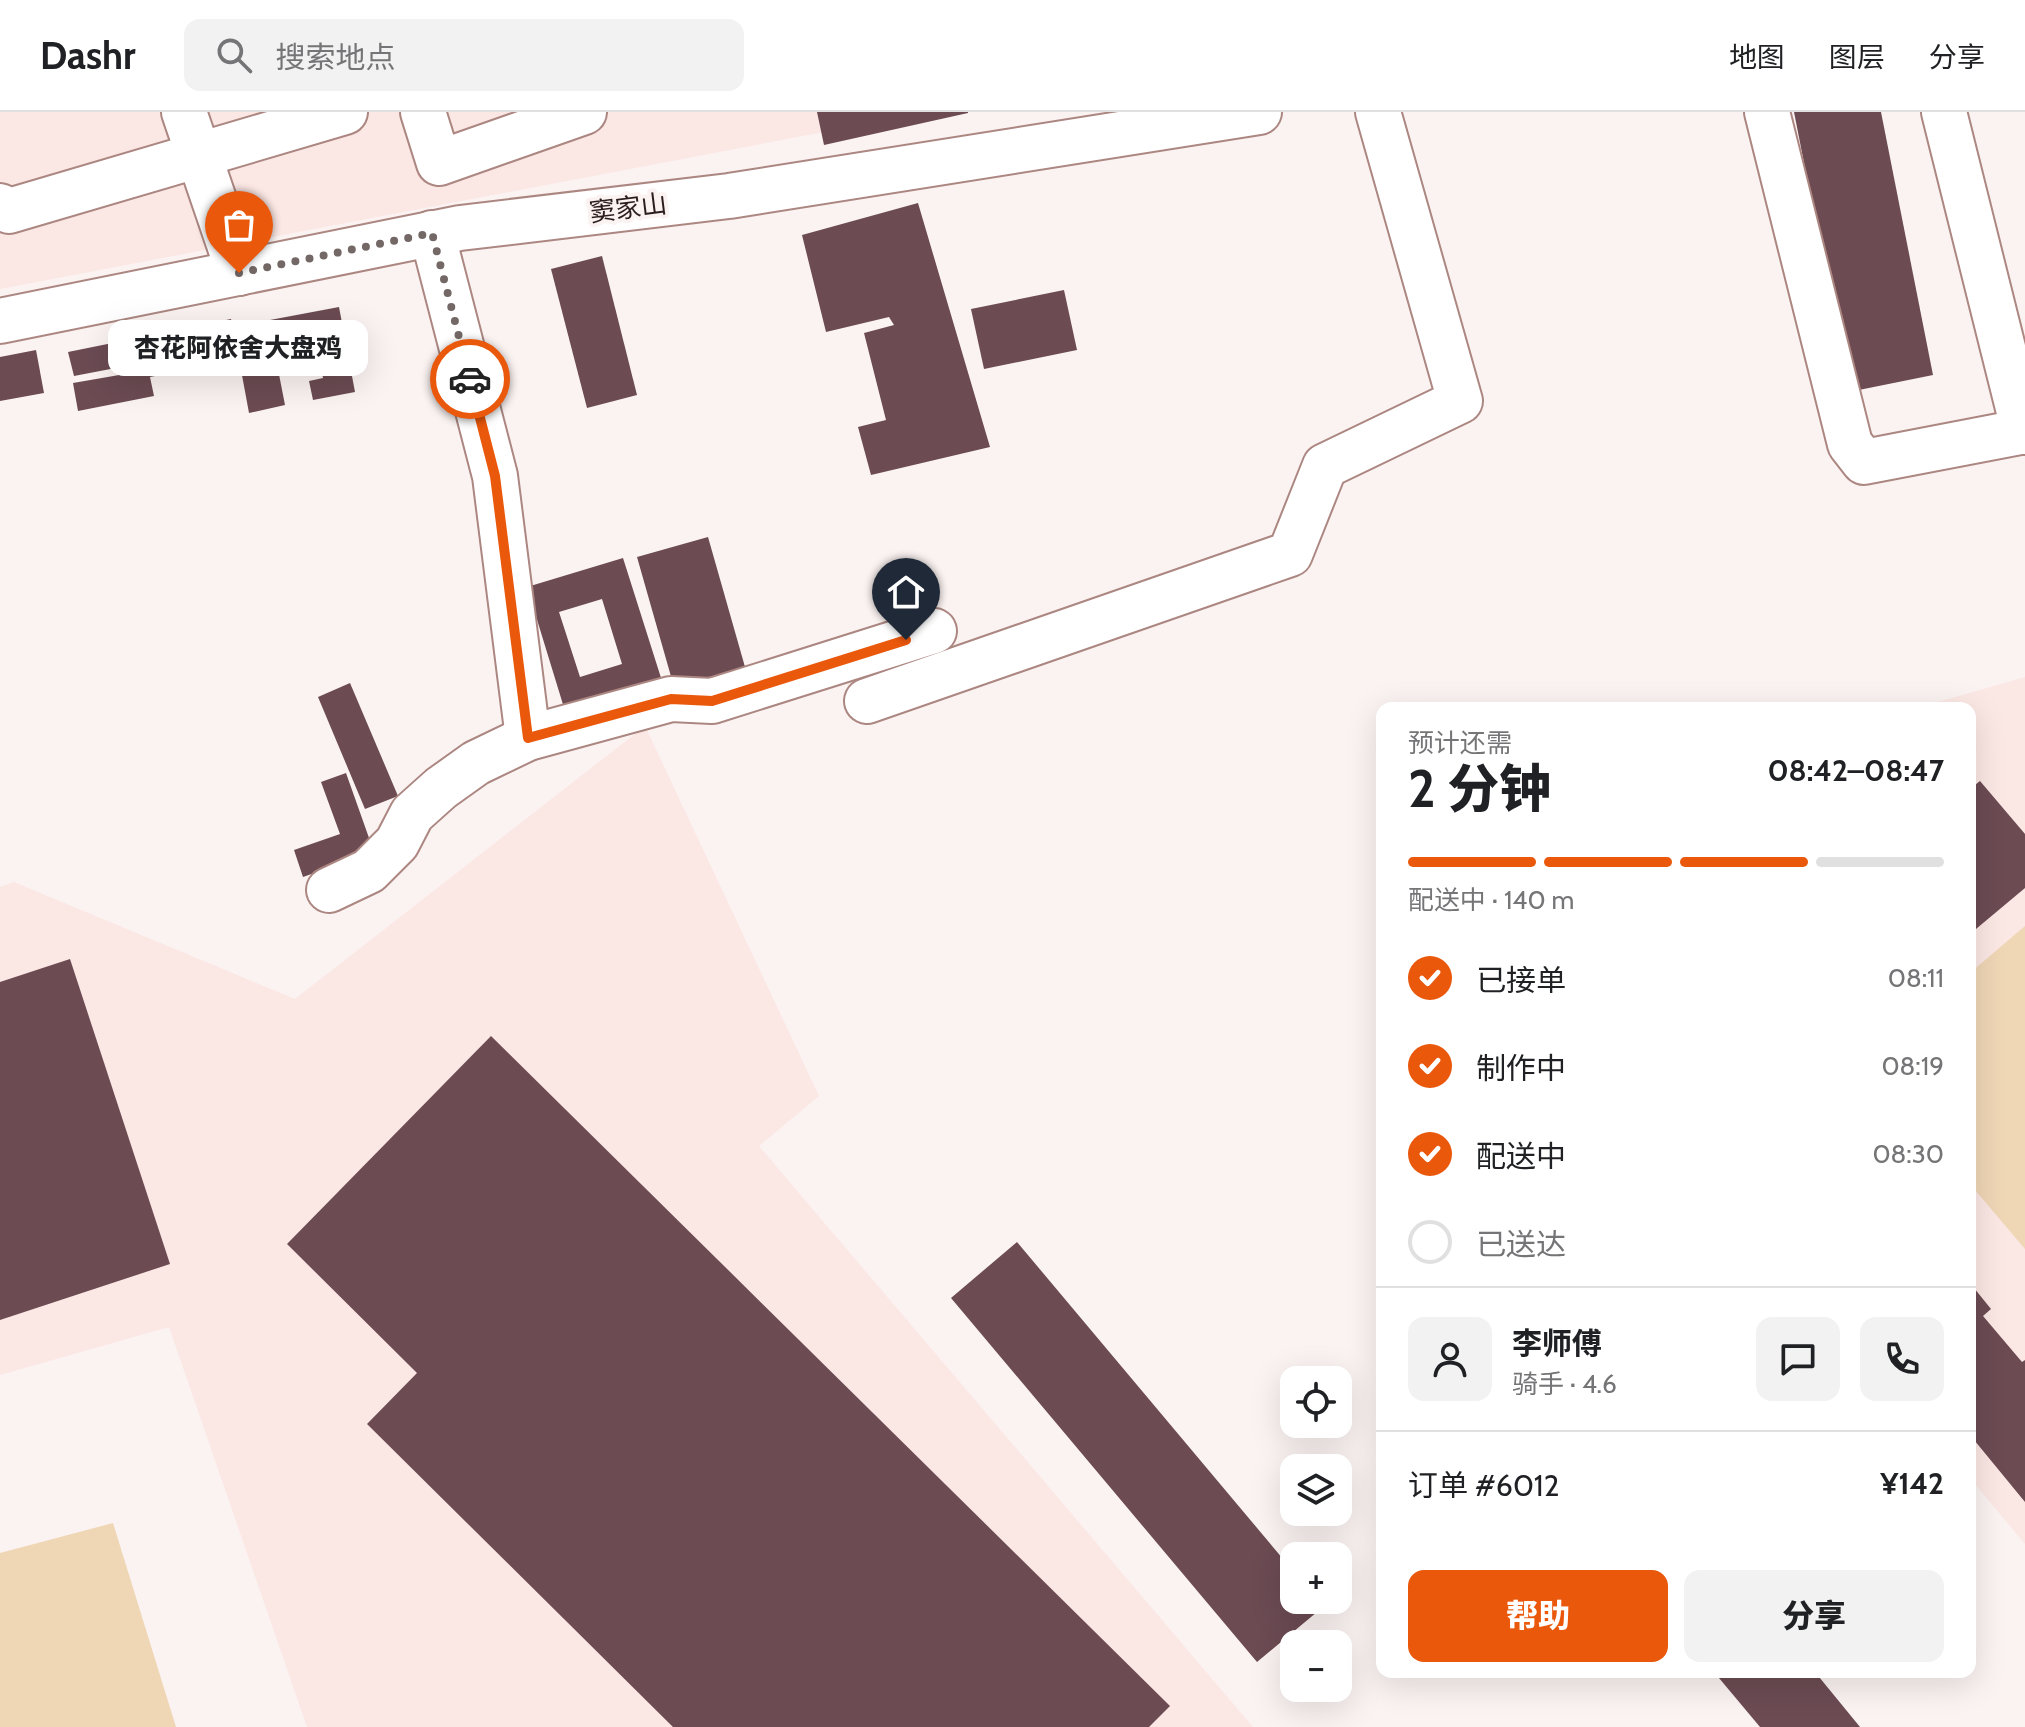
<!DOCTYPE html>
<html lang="zh">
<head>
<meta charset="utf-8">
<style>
	:root { --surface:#fff; --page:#f2f2f2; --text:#202124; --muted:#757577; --line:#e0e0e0; --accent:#ea580c }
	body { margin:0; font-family:Cabin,"Noto Sans SC",sans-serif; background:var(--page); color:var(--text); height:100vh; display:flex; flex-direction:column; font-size:30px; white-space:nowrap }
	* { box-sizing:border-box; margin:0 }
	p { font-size:26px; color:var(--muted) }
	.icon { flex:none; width:44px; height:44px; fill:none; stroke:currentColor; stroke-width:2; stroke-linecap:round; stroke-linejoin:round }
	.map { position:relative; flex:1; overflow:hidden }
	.sheet { position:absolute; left:1376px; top:590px; width:600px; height:976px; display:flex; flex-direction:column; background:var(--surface); border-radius:16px; box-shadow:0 8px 32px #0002 }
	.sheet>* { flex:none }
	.controls { position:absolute; left:1280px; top:1254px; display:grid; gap:16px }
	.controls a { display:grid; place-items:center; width:72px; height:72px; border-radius:16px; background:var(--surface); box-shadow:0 8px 32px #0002; font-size:40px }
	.pin { position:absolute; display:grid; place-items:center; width:68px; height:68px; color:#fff; margin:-82px -34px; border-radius:50% 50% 50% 0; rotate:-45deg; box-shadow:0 0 8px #0007 }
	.pin .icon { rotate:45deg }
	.courier { position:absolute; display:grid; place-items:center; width:80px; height:80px; margin:-40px; border:6px solid #ea580c; border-radius:50%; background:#fff; color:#222; box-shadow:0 2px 10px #0007 }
	.bubble { position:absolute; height:56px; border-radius:16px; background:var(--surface); box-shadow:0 8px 32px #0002; font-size:26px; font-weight:800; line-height:56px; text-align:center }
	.summary em { font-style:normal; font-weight:800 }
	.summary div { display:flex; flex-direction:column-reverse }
	.summary { display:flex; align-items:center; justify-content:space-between; height:136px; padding:0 32px }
	h1 { font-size:52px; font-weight:800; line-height:60px }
	.bar { display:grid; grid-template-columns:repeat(4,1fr); gap:12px 8px; align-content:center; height:96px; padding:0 32px }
	.bar i { height:10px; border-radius:6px; background:var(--line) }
	.bar .on { background:var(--accent) }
	.bar p { grid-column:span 4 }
	.line { display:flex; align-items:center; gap:20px; padding:0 32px; border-top:2px solid var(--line) }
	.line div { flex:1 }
	.round { display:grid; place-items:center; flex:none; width:84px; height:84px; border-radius:16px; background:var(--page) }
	ol { padding:0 32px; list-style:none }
	li { display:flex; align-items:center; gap:24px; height:88px }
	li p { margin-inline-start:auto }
	li .icon { padding:8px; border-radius:50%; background:var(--accent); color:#fff; stroke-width:4 }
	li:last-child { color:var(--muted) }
	li i { width:44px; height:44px; border:4px solid var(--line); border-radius:50% }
	.button { display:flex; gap:16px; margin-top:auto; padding:16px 32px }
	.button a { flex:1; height:92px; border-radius:16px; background:var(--accent); color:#fff; font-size:32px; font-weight:800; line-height:92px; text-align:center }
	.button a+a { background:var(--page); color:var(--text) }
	header { display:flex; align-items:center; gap:48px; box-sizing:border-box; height:112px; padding:0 40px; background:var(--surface); border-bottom:2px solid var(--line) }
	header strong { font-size:38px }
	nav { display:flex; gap:44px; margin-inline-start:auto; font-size:28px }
	.search { width:560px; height:72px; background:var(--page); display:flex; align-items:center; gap:20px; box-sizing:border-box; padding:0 28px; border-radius:16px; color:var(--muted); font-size:30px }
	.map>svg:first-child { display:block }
	.built { fill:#fbe7e4 }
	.green { fill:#efd6b5 }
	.building { fill:#6c4b53; fill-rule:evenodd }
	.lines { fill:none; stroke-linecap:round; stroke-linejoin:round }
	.minor-casing { stroke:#ac8782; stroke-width:48 }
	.minor { stroke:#fff; stroke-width:44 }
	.done { stroke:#746866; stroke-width:8; stroke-dasharray:0 14.4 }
	.route { stroke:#ea580c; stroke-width:10 }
	.labels { text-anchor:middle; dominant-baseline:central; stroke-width:8; stroke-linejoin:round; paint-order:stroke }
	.street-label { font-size:26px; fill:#2b1d1b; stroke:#fbf3f2 }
</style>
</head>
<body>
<header>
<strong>Dashr</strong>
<div class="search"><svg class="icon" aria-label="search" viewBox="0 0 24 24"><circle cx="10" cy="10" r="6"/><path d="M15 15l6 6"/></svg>搜索地点</div>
<nav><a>地图</a><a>图层</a><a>分享</a></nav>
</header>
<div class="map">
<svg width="2025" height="1615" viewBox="0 0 2025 1615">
	<rect width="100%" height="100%" fill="#fbf3f2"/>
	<g class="built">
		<polygon points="0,0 929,0 0,177"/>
		<polygon points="2025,565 2025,1432 1970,1366 1970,596 1917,596"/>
		<polygon points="645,614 819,984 759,1034 1253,1615 307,1615 169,1215 0,1263 0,775 14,770 295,887"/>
	</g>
	<g class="green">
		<polygon points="2025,814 2025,1137 1970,1072 1970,861"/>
		<polygon points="113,1411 176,1615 0,1615 0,1441"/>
	</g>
	<g class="building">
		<polygon points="817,0 968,0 968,1 824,33"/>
		<polygon points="1794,0 1881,0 1933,263 1849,280"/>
		<polygon points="918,91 990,335 871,363 858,315 886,308 864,221 894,213 889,205 826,220 802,123"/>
		<polygon points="602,144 637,283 587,296 551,157"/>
		<polygon points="1064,178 1077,238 984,257 971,197"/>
		<polygon points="339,195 355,280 313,288 309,269 323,266 318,240 276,247 285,293 249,301 239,247 150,265 154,284 78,299 73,271 148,258 147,250 74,264 68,240 231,207 233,215"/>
		<polygon points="36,238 44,281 0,289 0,245"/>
		<polygon points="708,425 747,562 674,575 637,445"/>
		<path d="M 623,446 L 662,569 L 565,599 L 527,475 ZM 602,487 L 622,552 L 580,565 L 559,500 Z"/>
		<polygon points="350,571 398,684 365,697 318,585"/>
		<polygon points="346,661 374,740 303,765 294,738 340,722 321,670"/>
		<polygon points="1980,669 2025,722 2025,776 1970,822 1970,677"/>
		<polygon points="70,847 170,1152 0,1208 0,870"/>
		<polygon points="491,924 1170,1594 1149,1615 673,1615 367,1312 417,1261 287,1132"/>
		<polygon points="1017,1130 1294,1460 1294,1488 1318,1488 1323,1495 1257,1550 951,1186"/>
		<polygon points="1970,1171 1991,1197 1983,1204 2022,1250 2025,1248 2025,1390 1970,1323"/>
		<polygon points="1725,1560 1815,1560 1860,1615 1760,1615 1719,1566"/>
	</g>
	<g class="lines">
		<g class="minor-casing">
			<g id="minor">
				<polyline points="184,0 239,161"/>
				<polyline points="423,0 439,51 584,0"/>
				<polyline points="1767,0 1850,332 1864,350 2025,319"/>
				<polyline points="1944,0 2024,320"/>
				<polyline points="0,94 9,99 345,0"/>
				<polyline points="432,121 495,364 528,626"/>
				<polyline points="0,209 460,116 729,84 1259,0"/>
				<polyline points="867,589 1290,442 1325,354 1460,289 1378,0"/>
				<polyline points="329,778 369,759 397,731 412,702 441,676 476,651 528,626 671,587 712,589 934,519"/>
			</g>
		</g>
		<use href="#minor" class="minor"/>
	</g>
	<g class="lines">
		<polyline class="done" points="239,161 432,121 470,267"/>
		<polyline class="route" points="470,267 495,364 528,626 671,587 712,589 906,528"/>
	</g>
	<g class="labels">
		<g class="street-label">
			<text transform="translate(628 96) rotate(-7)">窦家山</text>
		</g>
	</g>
</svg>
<div class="controls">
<a><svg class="icon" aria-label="locate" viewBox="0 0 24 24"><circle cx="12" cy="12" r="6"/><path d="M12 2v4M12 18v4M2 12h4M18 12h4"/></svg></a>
<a><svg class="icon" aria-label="layers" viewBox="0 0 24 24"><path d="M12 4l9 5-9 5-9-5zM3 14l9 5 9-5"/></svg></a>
<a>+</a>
<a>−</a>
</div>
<div class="pin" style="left:239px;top:161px;background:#ea580c"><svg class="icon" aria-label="bag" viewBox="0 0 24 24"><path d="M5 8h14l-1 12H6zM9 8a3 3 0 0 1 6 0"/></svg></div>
<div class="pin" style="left:906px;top:528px;background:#1f2937"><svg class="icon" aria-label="home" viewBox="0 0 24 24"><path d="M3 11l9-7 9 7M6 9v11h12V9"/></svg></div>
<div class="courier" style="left:470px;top:267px"><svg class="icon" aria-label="car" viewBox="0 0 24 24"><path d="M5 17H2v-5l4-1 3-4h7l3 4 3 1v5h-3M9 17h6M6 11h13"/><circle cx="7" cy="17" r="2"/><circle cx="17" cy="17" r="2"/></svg></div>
<div class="bubble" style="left:108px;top:208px;width:260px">杏花阿依舍大盘鸡</div>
<section class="sheet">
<div class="summary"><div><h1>2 分钟</h1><p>预计还需</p></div><em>08:42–08:47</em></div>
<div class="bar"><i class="on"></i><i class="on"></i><i class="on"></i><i></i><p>配送中 · 140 m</p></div>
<ol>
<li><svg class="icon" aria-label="check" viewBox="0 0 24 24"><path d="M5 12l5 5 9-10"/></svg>已接单<p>08:11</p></li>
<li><svg class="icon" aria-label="check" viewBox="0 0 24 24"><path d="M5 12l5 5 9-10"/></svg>制作中<p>08:19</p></li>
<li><svg class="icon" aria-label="check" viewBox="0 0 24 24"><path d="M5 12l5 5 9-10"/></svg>配送中<p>08:30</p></li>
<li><i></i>已送达</li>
</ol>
<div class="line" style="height:144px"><a class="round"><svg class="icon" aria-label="person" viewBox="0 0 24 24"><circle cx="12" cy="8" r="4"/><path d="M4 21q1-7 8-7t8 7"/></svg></a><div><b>李师傅</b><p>骑手 · 4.6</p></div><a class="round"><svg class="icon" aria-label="chat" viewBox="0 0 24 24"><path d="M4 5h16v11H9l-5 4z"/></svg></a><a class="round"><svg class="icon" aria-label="phone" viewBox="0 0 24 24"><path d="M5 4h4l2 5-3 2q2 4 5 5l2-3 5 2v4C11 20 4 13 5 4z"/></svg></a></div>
<div class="line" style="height:104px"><div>订单 #6012</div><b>¥142</b></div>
<div class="button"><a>帮助</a><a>分享</a></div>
</section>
</div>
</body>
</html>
